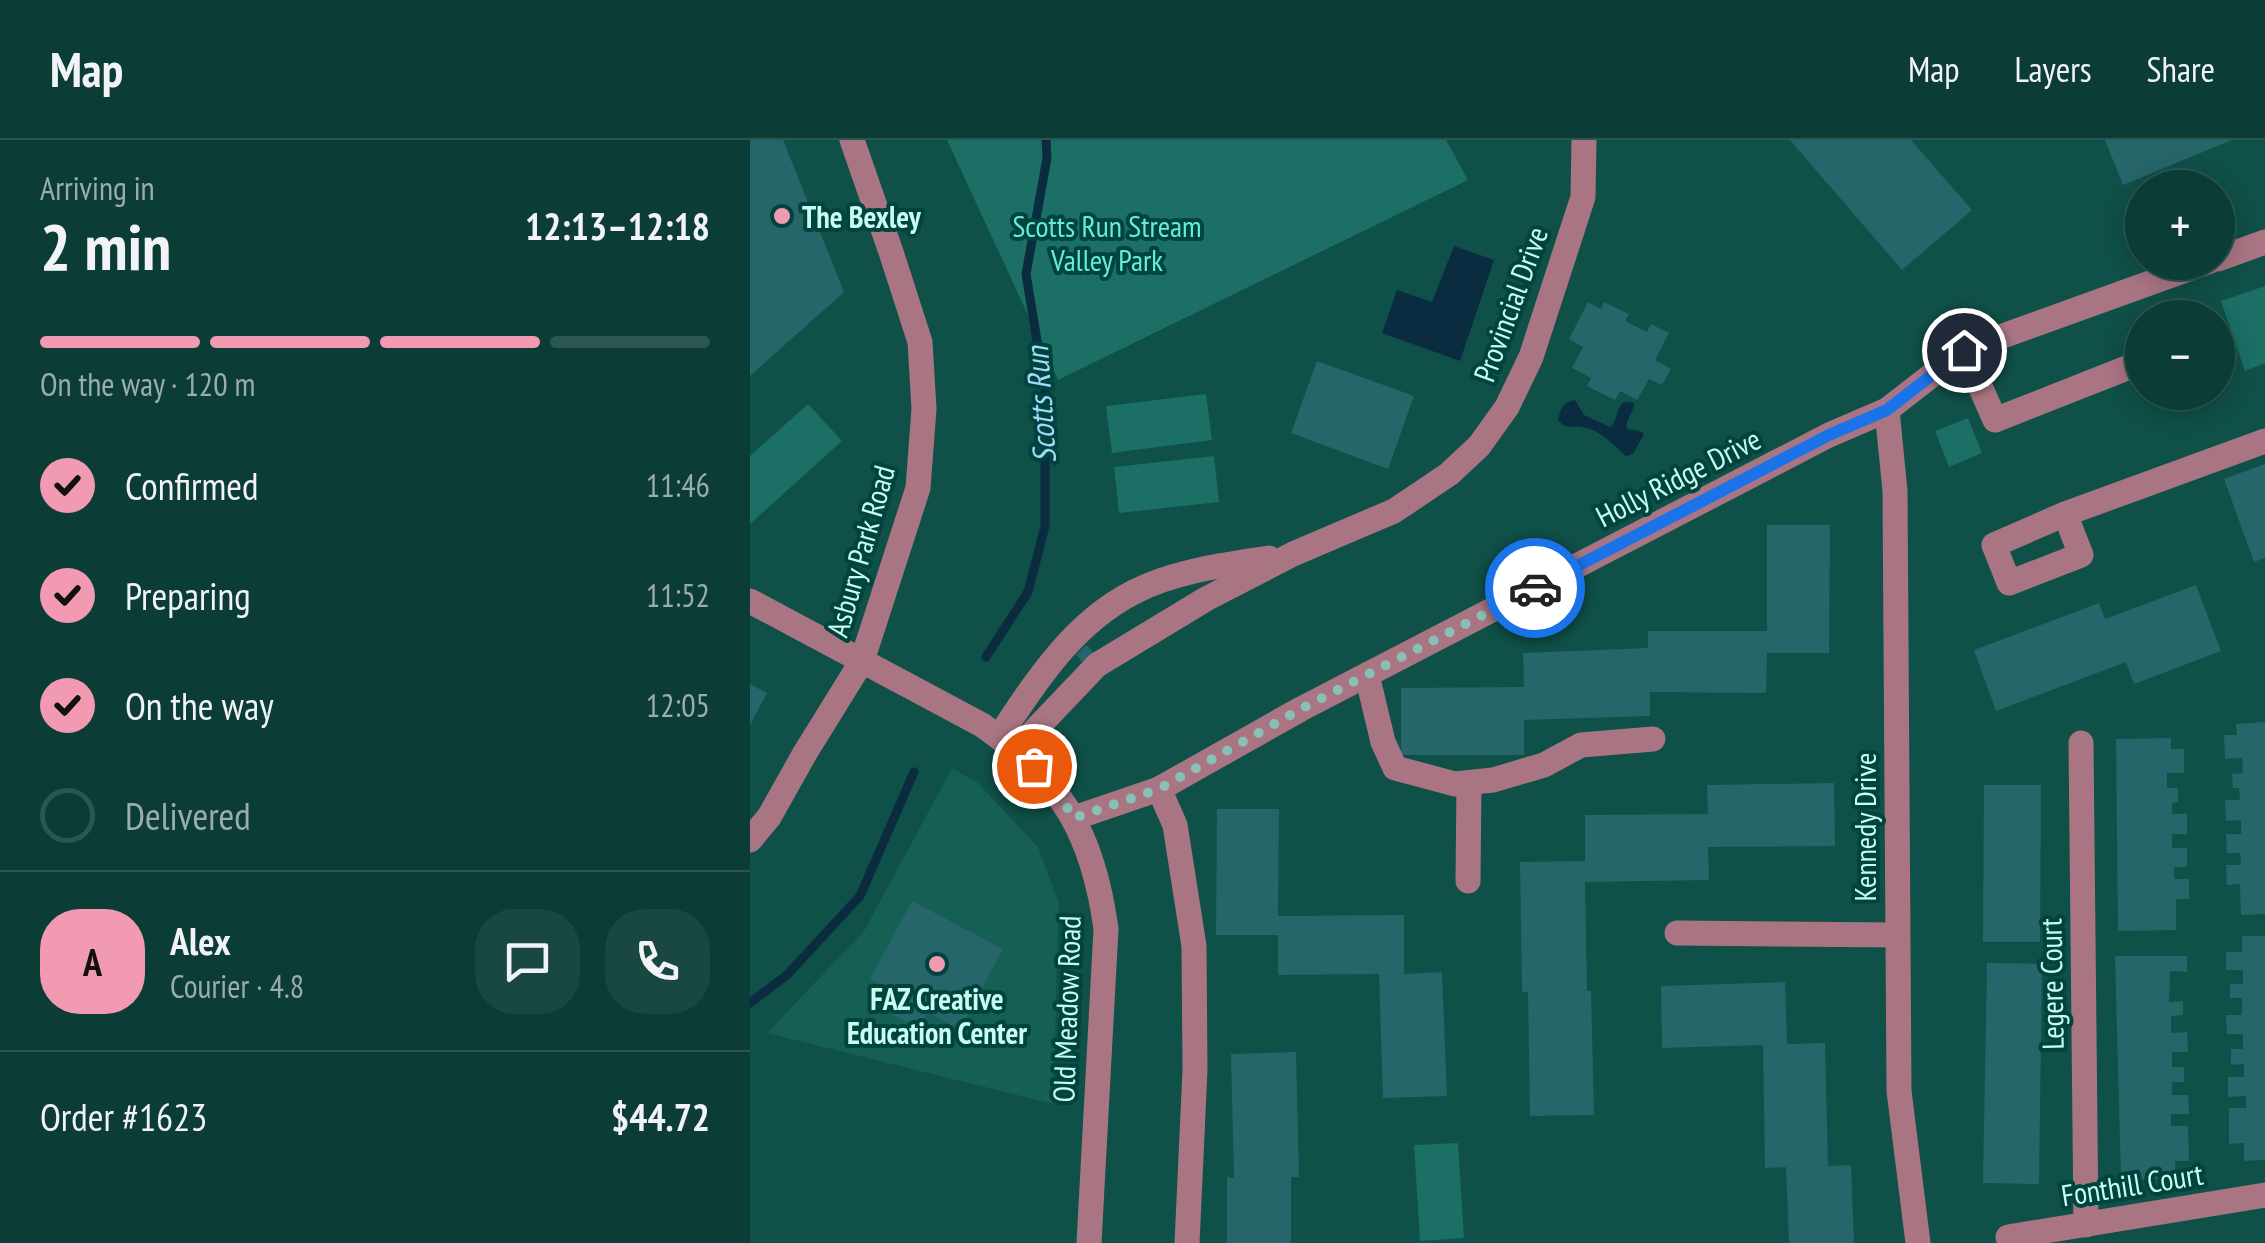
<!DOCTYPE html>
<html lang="en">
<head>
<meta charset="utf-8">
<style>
	:root { --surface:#0b3c36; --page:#194742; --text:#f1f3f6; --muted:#9aadad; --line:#2b5651; --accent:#f19ab2 }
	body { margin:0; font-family:"PT Sans Narrow",sans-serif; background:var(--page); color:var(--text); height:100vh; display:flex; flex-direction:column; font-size:38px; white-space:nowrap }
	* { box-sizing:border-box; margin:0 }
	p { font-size:32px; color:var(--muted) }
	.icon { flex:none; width:55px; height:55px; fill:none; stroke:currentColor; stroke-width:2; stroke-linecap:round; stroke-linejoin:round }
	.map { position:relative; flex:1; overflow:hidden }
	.sheet { display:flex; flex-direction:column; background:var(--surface); width:750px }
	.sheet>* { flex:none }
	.fabs { position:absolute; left:1375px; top:30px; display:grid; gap:20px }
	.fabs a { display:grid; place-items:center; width:110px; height:110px; border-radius:50%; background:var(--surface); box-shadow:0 5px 25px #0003,0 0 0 2px var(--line); font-size:50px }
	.pin { position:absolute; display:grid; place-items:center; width:85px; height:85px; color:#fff; margin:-42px; border:5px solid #fff; border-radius:50%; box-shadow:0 2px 10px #0007 }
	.courier { position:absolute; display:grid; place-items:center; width:100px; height:100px; margin:-50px; border:8px solid #1a73e8; border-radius:50%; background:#fff; color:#222; box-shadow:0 2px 12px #0007 }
	.headline em { font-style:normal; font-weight:700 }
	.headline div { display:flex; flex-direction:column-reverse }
	.headline { display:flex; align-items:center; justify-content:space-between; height:170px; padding:0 40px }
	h1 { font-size:65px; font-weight:700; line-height:75px }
	.bar { display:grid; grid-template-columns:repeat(4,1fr); gap:15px 10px; align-content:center; height:120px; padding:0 40px }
	.bar i { height:12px; border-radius:8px; background:var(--line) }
	.bar .current { background:var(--accent) }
	.bar p { grid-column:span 4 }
	.line { display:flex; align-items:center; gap:25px; padding:0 40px; border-top:2px solid var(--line) }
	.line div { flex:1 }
	.round { display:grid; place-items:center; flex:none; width:105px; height:105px; border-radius:40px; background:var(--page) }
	ol { padding:0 40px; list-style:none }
	li { display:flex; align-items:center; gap:30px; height:110px }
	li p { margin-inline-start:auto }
	li .icon { padding:10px; border-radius:50%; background:var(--accent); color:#111; stroke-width:4 }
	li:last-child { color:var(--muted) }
	li i { width:55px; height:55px; border:5px solid var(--line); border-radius:50% }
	header { display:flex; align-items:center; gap:60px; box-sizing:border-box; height:140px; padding:0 50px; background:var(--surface); border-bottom:2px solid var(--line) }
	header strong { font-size:48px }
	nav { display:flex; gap:55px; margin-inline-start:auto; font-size:35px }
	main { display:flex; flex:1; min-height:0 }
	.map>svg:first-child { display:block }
	.built { fill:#155f55 }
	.green { fill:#1b6f64 }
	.water { fill:#0b2b41 }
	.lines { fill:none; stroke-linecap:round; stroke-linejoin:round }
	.stream { stroke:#0b2b41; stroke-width:9 }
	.building { fill:#26656a }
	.minor { stroke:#aa7583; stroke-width:25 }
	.done { stroke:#88bfb6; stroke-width:10; stroke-dasharray:0 18 }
	.route { stroke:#1a73e8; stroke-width:12 }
	.poi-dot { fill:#f19ab2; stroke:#00453d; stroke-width:4 }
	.labels { text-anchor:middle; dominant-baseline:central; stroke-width:8; stroke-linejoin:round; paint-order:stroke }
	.poi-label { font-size:30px; font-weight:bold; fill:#c9fbf2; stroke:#00453d; text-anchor:start }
	.park-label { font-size:30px; fill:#67ecd9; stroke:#00453d }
	.street-label { font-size:30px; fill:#c9fbf2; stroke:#00453d }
	.water-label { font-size:32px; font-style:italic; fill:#a6d6fc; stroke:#00453d }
</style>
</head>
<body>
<header>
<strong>Map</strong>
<nav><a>Map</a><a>Layers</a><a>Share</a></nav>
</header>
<main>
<section class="sheet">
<div class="headline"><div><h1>2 min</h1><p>Arriving in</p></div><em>12:13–12:18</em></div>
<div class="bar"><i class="current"></i><i class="current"></i><i class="current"></i><i></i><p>On the way · 120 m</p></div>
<ol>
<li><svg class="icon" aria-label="check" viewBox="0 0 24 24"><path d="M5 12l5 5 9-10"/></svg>Confirmed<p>11:46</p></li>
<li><svg class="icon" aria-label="check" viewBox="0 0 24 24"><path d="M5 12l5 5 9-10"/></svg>Preparing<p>11:52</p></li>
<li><svg class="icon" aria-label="check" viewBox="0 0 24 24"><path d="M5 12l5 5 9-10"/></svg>On the way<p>12:05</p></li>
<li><i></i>Delivered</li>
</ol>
<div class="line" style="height:180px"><b class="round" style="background:var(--accent);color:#111">A</b><div><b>Alex</b><p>Courier · 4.8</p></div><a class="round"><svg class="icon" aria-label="chat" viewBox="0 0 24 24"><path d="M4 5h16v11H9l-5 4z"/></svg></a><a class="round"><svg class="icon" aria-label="phone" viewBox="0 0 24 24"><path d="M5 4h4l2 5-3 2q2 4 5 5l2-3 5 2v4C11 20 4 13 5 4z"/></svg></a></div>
<div class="line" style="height:130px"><div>Order #1623</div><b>$44.72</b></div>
</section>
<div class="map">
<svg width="1515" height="1103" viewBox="0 0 1515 1103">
	<rect width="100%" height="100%" fill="#0f5048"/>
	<polygon class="built" points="202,628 228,643 288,707 309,763 303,964 17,893 114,791"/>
	<g class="green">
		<polygon points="197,0 696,0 718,40 308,240"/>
		<polygon points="1515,146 1515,223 1495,231 1471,161"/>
		<polygon points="456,254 462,300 362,313 356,266"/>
		<polygon points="58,264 92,301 0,384 0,316"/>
		<polygon points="1218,278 1232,313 1199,327 1185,291"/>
		<polygon points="464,316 469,362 369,373 364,327"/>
		<polygon points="708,1003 714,1098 670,1101 664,1005"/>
	</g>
	<g class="water">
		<polygon points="704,106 744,120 710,221 632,193 647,150 682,162"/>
		<path d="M 825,260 L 834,275 L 860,287 C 868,281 866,267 874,262 L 884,263 C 884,273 875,279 877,289 L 890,291 L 894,294 L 883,314 L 876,316 C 862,304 851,290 832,287 C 820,285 817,290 808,280 C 811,268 812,263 825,260 Z"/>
	</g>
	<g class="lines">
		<g class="stream">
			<polyline points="236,517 278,452 295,386 295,249 276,134 297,18 296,0"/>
			<polyline points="0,863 37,835 110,756 164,632"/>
		</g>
	</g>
	<g class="building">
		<polygon points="0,0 33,0 94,152 0,236"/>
		<polygon points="1040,0 1161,0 1222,70 1152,130"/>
		<polygon points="1355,0 1482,0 1373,45"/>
		<polygon points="838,162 851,169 854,162 879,174 875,181 897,192 901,184 919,193 905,220 921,229 912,245 899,239 887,260 870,251 865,260 837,246 841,238 822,228 833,207 819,199"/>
		<polygon points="567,221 664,256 638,329 541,293"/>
		<polygon points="1515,324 1515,418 1504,422 1474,339"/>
		<polygon points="1017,385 1080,385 1079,513 1017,513 1016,553 900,552 900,576 774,580 774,615 651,615 651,548 774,547 773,513 898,508 898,491 1017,491"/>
		<polygon points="1446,445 1471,511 1384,544 1376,522 1246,571 1224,510 1349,463 1355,479"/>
		<polygon points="336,505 345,514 335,525 326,515"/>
		<polygon points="0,544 17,553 0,585"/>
		<polygon points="1515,582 1515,774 1491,775 1490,744 1477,745 1476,725 1491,725 1490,713 1477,713 1476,694 1491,694 1491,680 1476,681 1475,660 1490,660 1489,648 1483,648 1482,634 1493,633 1492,618 1475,619 1474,595 1487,595 1486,584"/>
		<polygon points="1421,598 1421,609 1434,609 1434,633 1417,633 1417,648 1428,648 1428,662 1422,663 1422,674 1437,674 1437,694 1422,694 1422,708 1437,708 1437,727 1424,727 1424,739 1439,739 1439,759 1426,759 1426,790 1368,791 1366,599"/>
		<polygon points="1084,643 1085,706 958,707 959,740 835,742 837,851 841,851 844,975 780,976 778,852 772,852 770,722 835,721 835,675 958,674 957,645"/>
		<polygon points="1234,645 1291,645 1290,802 1233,802"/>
		<polygon points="467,669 529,669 528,776 654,775 654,834 692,832 697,956 633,958 629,834 528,835 528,795 466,795"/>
		<polygon points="162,761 253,809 210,890 178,872 169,889 132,869 142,851 120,839"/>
		<polygon points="1492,796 1515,796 1515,1020 1494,1021 1494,1003 1479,1004 1479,968 1496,968 1496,956 1478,957 1478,937 1494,937 1494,924 1481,925 1481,909 1493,909 1493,894 1477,894 1476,875 1492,875 1492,858 1480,858 1480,844 1493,844 1493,830 1476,830 1476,812 1492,812"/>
		<polygon points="1365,816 1437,816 1437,832 1420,831 1419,862 1433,861 1433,875 1421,876 1421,893 1437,892 1438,912 1422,912 1422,927 1434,927 1434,942 1422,942 1422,955 1438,955 1439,974 1421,974 1421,986 1438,986 1439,1021 1425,1021 1425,1038 1371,1040"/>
		<polygon points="1237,823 1292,824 1289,1044 1233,1043"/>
		<polygon points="1035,842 1037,904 1075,903 1078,1026 1101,1025 1104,1103 1039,1103 1036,1027 1015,1028 1013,905 912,908 911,846"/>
		<polygon points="546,912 549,1037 541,1037 541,1103 477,1103 477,1037 484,1038 481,914"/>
	</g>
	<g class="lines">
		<g class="minor">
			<polyline points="1468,119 1515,102"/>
			<polyline points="1214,210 1245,280 1392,222"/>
			<polyline points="1137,270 1145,351 1149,951 1168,1103"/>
			<polyline points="1315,374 1244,405 1259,443 1331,415 1315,374 1515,301"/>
			<path d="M 0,461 L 232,585 C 312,641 343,693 356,789 L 339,1103"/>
			<polyline points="617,535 633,602 645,628 705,644 743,640 794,625 831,605 903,599"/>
			<path d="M 249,597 C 286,541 323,483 384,452 C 425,431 474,425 519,418"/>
			<polyline points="1331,603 1336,1085"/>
			<polyline points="267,609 347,525 456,459 543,414 644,371 699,334 729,306 757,267 781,217 833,57 834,0"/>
			<polyline points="409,649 425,685 444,806 445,930 437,1103"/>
			<polyline points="324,678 409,649 551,569 1079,295 1137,270 1214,210 1458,122"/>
			<polyline points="0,700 19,677 55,613 112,521 168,348 174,269 170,202 141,112 102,0"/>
			<polyline points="718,741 719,643"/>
			<polyline points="927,793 1147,795"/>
			<polyline points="1258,1097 1515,1055"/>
		</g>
	</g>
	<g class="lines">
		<polyline class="done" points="284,626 300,642 324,678 409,649 551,569 785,448"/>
		<polyline class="route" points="785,448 1079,295 1137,270 1214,210"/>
	</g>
	<g class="poi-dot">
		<circle cx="32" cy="76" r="10"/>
		<circle cx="187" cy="824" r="10"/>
	</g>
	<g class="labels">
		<g class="poi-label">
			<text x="52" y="76">The Bexley</text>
			<text x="187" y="858" text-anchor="middle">FAZ Creative<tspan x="187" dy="34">Education Center</tspan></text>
		</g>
		<g class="park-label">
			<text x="357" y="85">Scotts Run Stream<tspan x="357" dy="34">Valley Park</tspan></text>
		</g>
		<g class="street-label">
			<text transform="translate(760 164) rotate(-70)">Provincial Drive</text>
			<text transform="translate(928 337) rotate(-27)">Holly Ridge Drive</text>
			<text transform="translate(110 411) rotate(-74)">Asbury Park Road</text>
			<text transform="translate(1114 687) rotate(-90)">Kennedy Drive</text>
			<text transform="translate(1301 844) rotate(-91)">Legere Court</text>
			<text transform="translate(316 869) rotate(-88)">Old Meadow Road</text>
			<text transform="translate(1382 1044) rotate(-9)">Fonthill Court</text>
		</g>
		<g class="water-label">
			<text transform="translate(290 265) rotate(-94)">Scotts Run</text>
		</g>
	</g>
</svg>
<div class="fabs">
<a>+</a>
<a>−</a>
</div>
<div class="pin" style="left:284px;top:626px;background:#ea580c"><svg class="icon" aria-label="bag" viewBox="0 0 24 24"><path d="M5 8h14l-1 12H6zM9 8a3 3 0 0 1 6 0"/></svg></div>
<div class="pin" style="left:1214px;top:210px;background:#1f2937"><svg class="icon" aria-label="home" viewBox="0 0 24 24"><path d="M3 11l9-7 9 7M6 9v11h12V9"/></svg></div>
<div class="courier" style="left:785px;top:448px"><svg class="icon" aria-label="car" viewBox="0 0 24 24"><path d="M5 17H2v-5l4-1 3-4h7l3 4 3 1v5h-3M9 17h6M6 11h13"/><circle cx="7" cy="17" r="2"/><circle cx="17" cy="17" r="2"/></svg></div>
</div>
</main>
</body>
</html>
